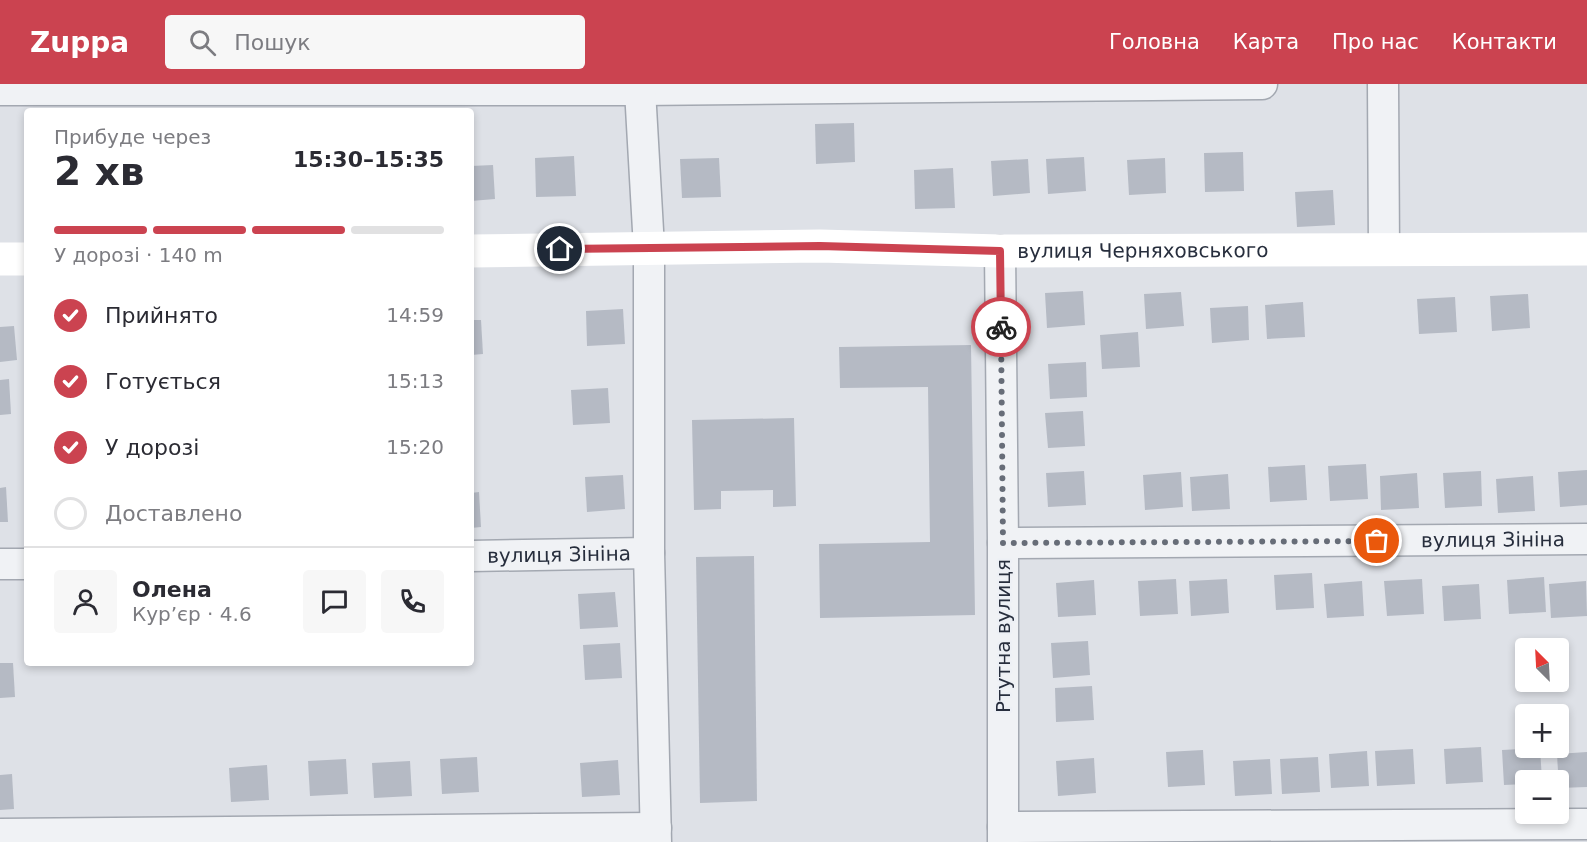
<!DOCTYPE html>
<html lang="uk">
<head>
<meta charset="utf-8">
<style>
	:root { --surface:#fff; --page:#f7f7f7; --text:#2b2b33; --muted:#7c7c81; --line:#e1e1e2; --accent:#cb4350 }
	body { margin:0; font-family:"DejaVu Sans",sans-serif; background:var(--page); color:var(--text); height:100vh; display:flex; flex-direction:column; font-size:22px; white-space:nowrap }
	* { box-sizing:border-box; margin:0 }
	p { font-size:20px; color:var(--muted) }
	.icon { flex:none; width:33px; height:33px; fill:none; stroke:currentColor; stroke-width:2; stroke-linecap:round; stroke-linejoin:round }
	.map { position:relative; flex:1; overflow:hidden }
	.drawer { position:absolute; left:24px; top:24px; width:450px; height:558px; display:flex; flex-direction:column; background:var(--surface); border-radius:6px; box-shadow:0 3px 9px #0003 }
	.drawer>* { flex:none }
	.needle { width:39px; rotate:336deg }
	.fabs { position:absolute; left:1515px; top:554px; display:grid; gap:12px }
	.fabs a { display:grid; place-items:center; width:54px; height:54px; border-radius:6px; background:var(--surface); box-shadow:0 3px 9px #0003; font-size:30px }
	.pin { position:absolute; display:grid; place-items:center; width:51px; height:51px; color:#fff; margin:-26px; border:3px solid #fff; border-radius:50%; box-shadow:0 2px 6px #0007 }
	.courier { position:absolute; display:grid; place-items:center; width:60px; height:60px; margin:-30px; border:4px solid #cb4350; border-radius:50%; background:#fff; color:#222; box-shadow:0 2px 8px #0007 }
	.headline em { font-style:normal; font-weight:700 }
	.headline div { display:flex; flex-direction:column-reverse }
	.headline { display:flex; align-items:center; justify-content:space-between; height:102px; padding:0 30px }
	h1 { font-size:39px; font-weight:700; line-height:45px }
	.bar { display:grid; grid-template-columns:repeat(4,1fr); gap:9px 6px; align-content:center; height:72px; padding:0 30px }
	.bar i { height:8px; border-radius:4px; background:var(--line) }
	.bar .selected { background:var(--accent) }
	.bar p { grid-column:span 4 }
	.line { display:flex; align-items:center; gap:15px; padding:0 30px; border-top:2px solid var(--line) }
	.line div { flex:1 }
	.round { display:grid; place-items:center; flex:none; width:63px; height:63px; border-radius:6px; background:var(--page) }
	ol { padding:0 30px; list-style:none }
	li { display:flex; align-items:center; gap:18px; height:66px }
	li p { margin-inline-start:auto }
	li .icon { padding:6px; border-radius:50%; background:var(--accent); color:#fff; stroke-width:4 }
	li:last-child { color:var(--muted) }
	li i { width:33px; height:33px; border:3px solid var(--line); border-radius:50% }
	header { display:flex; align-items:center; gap:36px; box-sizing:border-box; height:84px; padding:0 30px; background:var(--accent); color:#fff }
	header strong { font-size:28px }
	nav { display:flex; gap:33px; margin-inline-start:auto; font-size:21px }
	.search { width:420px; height:54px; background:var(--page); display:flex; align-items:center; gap:15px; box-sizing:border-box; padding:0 21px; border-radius:6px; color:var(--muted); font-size:22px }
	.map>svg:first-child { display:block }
	.building { fill:#b5bac4 }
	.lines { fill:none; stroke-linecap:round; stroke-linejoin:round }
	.minor-casing { stroke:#a3a8b1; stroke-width:33 }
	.minor { stroke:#f0f2f5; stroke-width:30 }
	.secondary { stroke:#fff; stroke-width:33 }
	.done { stroke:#676d78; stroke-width:6; stroke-dasharray:0 10.8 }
	.route { stroke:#cb4350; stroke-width:8 }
	.labels { text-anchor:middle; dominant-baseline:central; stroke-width:4.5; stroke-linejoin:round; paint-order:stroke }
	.street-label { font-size:20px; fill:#272e3d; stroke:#edf0f5 }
</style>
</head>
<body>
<header>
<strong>Zuppa</strong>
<div class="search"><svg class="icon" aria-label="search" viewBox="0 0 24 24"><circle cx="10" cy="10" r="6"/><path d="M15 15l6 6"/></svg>Пошук</div>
<nav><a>Головна</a><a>Карта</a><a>Про нас</a><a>Контакти</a></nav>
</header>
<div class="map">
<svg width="1587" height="758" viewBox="0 0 1587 758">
	<rect width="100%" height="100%" fill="#dee1e7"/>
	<g class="building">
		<polygon points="854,39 855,78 816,80 815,40"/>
		<polygon points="1243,68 1244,107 1205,108 1204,69"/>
		<polygon points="574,72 576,112 536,113 535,74"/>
		<polygon points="1084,73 1086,107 1048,110 1046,75"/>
		<polygon points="719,74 721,113 682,114 680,75"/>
		<polygon points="1165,74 1166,109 1129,111 1127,76"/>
		<polygon points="1028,75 1030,109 993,112 991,77"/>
		<polygon points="493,81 495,115 471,117 471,82"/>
		<polygon points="953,84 955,124 915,125 914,86"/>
		<polygon points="1333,106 1335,141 1297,143 1295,108"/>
		<polygon points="1083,207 1085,241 1047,244 1045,209"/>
		<polygon points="1181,208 1184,242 1146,245 1144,210"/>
		<polygon points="1528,210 1530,244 1492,247 1490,212"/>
		<polygon points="1455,213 1457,248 1419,250 1417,215"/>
		<polygon points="1303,218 1305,253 1267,255 1265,221"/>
		<polygon points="1248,222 1249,256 1212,259 1210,224"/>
		<polygon points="623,225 625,260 587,262 586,227"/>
		<polygon points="471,236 481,236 483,270 471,271"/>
		<polygon points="14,242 17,276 0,278 0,243"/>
		<polygon points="1138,248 1140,283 1102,285 1100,251"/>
		<polygon points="971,261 975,531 820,534 819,460 930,458 928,303 840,304 839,263"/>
		<polygon points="1086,278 1087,313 1050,315 1048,280"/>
		<polygon points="9,295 11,330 0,331 0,296"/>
		<polygon points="608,304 610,339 573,341 571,306"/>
		<polygon points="1083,327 1085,362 1048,364 1045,329"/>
		<polygon points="794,334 796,422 773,423 773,406 721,407 721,425 694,426 692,336"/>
		<polygon points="1366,380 1368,415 1330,417 1328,382"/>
		<polygon points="1305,381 1307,416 1270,418 1268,383"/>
		<polygon points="1587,386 1587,421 1560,423 1558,388"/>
		<polygon points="1084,387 1086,421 1048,423 1046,389"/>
		<polygon points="1481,387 1482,422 1445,424 1443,389"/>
		<polygon points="1181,388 1183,423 1145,426 1143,391"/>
		<polygon points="1417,389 1419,424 1381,426 1380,392"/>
		<polygon points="1228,390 1230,425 1192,427 1190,393"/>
		<polygon points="623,391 625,425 587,428 585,393"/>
		<polygon points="1533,392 1535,427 1498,429 1496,395"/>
		<polygon points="6,403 8,438 0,438 0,404"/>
		<polygon points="479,408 481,443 471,444 471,409"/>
		<polygon points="754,472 757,717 700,719 696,473"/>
		<polygon points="1312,489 1314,524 1276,526 1274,491"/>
		<polygon points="1544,493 1546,528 1509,530 1507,496"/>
		<polygon points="1176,495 1178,530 1140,532 1138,497"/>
		<polygon points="1227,495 1229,529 1191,532 1189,497"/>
		<polygon points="1422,495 1424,530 1387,532 1384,497"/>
		<polygon points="1094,496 1096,531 1058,533 1056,499"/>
		<polygon points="1362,497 1364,532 1327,534 1324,500"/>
		<polygon points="1586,497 1587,532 1551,534 1549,500"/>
		<polygon points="1479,500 1481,535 1444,537 1442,502"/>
		<polygon points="615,508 618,543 580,545 578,510"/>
		<polygon points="1088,557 1090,591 1053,594 1051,559"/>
		<polygon points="620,559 622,594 585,596 583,561"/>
		<polygon points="0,579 13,579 15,613 0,614"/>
		<polygon points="1092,602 1094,636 1056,638 1055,604"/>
		<polygon points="1481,663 1483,698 1446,700 1444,665"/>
		<polygon points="1540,664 1542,696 1526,696 1526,700 1504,701 1502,666"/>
		<polygon points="1413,665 1415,700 1377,702 1375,667"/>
		<polygon points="1203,666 1205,701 1168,703 1166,668"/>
		<polygon points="1367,667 1369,702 1331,704 1329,670"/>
		<polygon points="1587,668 1587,703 1559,704 1557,670"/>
		<polygon points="477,673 479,708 442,710 440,675"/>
		<polygon points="1318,673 1320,708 1282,710 1280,675"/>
		<polygon points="1094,674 1096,709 1058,712 1056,677"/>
		<polygon points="346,675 348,710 310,712 308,677"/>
		<polygon points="1270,675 1272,710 1235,712 1233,677"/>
		<polygon points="618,676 620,711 582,713 580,679"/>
		<polygon points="410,677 412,712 374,714 372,679"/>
		<polygon points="267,681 269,716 231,718 229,684"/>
		<polygon points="12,690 14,725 0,726 0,691"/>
	</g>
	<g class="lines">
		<g class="minor-casing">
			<g id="minor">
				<polyline points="1383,0 1384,165"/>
				<polyline points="0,6 640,6 1262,0"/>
				<polyline points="640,6 649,164 649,469 656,758"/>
				<polyline points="1000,167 1003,459 1003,758"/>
				<path id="s1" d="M 1003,459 L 1587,455"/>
				<path id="s2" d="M 471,472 L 649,469"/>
				<polyline points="0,480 27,480"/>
				<polyline points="1003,743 1587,740"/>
				<polyline points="0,750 656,744"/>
			</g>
		</g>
		<use href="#minor" class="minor"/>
		<g class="secondary">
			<path id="s3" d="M 471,167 L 820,162 L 1000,167 L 1587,165"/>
			<polyline points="0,175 27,175"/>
		</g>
	</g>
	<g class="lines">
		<polyline class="done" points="1001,243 1003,459 1377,457"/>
		<polyline class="route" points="560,165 820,162 1000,167 1001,243"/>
	</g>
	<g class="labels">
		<g class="street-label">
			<text stroke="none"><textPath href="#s3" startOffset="672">вулиця Черняховського</textPath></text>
			<text stroke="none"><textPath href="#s1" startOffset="490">вулиця Зініна</textPath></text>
			<text stroke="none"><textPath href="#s2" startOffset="88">вулиця Зініна</textPath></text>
			<text transform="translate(1003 552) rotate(-90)">Ртутна вулиця</text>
		</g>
	</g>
</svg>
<div class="fabs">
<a><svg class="needle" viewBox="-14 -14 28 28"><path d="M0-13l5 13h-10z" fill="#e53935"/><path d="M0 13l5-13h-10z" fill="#7c7c81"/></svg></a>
<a>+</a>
<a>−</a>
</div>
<div class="pin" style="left:1377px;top:457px;background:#ea580c"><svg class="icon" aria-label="bag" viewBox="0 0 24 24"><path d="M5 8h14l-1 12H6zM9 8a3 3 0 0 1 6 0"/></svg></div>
<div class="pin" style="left:560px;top:165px;background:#1f2937"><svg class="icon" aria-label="home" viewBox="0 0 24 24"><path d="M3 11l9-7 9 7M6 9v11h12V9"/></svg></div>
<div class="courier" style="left:1001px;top:243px"><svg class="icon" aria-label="bike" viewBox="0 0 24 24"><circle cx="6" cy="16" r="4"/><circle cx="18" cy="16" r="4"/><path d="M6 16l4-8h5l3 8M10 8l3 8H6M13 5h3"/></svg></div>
<section class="drawer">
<div class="headline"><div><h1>2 хв</h1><p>Прибуде через</p></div><em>15:30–15:35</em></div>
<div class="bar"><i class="selected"></i><i class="selected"></i><i class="selected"></i><i></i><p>У дорозі · 140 m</p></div>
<ol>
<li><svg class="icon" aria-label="check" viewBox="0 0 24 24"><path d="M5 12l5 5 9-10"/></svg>Прийнято<p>14:59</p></li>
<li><svg class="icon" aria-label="check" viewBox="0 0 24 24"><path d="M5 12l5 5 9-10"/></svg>Готується<p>15:13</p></li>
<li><svg class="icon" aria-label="check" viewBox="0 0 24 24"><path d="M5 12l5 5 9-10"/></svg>У дорозі<p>15:20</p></li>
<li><i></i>Доставлено</li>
</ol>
<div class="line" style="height:108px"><a class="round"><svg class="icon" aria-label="person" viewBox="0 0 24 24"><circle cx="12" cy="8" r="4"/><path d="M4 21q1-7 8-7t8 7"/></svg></a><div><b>Олена</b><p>Кур’єр · 4.6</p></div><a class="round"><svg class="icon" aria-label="chat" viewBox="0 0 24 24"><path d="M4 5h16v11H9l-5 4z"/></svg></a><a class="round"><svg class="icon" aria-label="phone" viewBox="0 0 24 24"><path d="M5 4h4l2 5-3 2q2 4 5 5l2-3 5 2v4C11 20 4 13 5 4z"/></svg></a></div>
</section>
</div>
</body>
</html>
